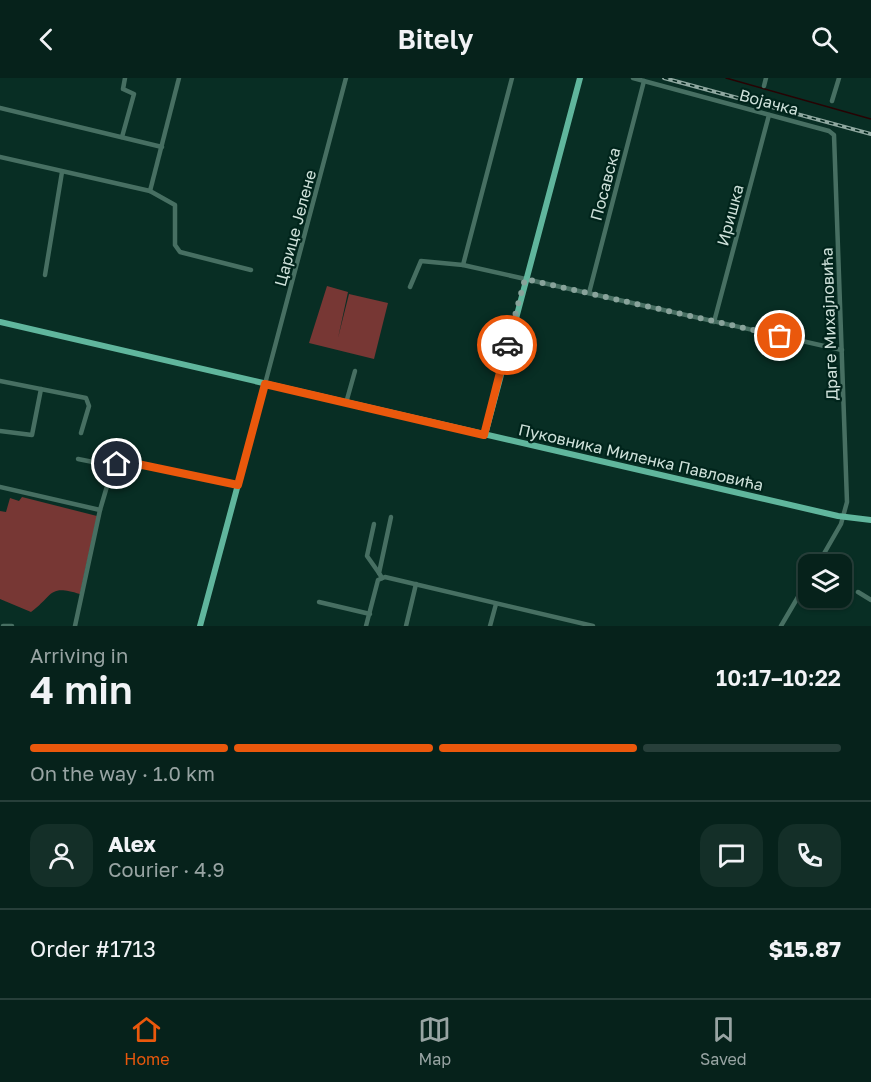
<!DOCTYPE html>
<html lang="en">
<head>
<meta charset="utf-8">
<style>
	:root { --surface:#06221b; --page:#142f28; --text:#f1f3f6; --muted:#98a4a3; --line:#273f3a; --accent:#ea580c }
	body { margin:0; font-family:"Golos Text",sans-serif; background:var(--page); color:var(--text); height:100vh; display:flex; flex-direction:column; font-size:22px; white-space:nowrap }
	* { box-sizing:border-box; margin:0 }
	p { font-size:20px; color:var(--muted) }
	.icon { flex:none; width:33px; height:33px; fill:none; stroke:currentColor; stroke-width:2; stroke-linecap:round; stroke-linejoin:round }
	.map { position:relative; height:548px; overflow:hidden }
	.side { display:flex; flex-direction:column; background:var(--surface); flex:1 }
	.side>* { flex:none }
	.buttons { position:absolute; left:798px; top:476px; display:grid; gap:12px }
	.buttons a { display:grid; place-items:center; width:54px; height:54px; border-radius:12px; background:var(--surface); box-shadow:0 2px 4px #0004,0 0 0 2px var(--line); font-size:30px }
	.pin { position:absolute; display:grid; place-items:center; width:51px; height:51px; color:#fff; margin:-26px; border:3px solid #fff; border-radius:50%; box-shadow:0 2px 6px #0007 }
	.courier { position:absolute; display:grid; place-items:center; width:60px; height:60px; margin:-30px; border:4px solid #ea580c; border-radius:50%; background:#fff; color:#222; box-shadow:0 2px 8px #0007 }
	.summary em { font-style:normal; font-weight:600 }
	.summary div { display:flex; flex-direction:column-reverse }
	.summary { display:flex; align-items:center; justify-content:space-between; height:102px; padding:0 30px }
	h1 { font-size:39px; font-weight:600; line-height:45px }
	.bar { display:grid; grid-template-columns:repeat(4,1fr); gap:9px 6px; align-content:center; height:72px; padding:0 30px }
	.bar i { height:8px; border-radius:4px; background:var(--line) }
	.bar .on { background:var(--accent) }
	.bar p { grid-column:span 4 }
	.line { display:flex; align-items:center; gap:15px; padding:0 30px; border-top:2px solid var(--line) }
	.line div { flex:1 }
	.round { display:grid; place-items:center; flex:none; width:63px; height:63px; border-radius:18px; background:var(--page) }
	header { display:flex; justify-content:space-between; align-items:center; height:78px; padding:0 30px; background:var(--surface); font-size:27px; font-weight:600 }
	.dock { display:flex; justify-content:space-around; align-items:center; height:84px; border-top:2px solid var(--line); background:var(--surface); font-size:16px; color:var(--muted) }
	.dock a { display:grid; justify-items:center; gap:3px }
	.dock .on { color:var(--accent) }
	.map>svg:first-child { display:block }
	.green { fill:#773734 }
	.lines { fill:none; stroke-linecap:round; stroke-linejoin:round }
	.stream { stroke:#280203; stroke-width:1.5 }
	.minor { stroke:#476f62; stroke-width:4.5 }
	.major { stroke:#60b69d; stroke-width:6 }
	.rail-casing { stroke:#8fa8a0; stroke-width:4 }
	.rail { stroke:#00241b; stroke-width:1.5; stroke-dasharray:4.5; stroke-linecap:butt }
	.done { stroke:#89a39b; stroke-width:6; stroke-dasharray:0 10.8 }
	.route { stroke:#ea580c; stroke-width:8 }
	.labels { text-anchor:middle; dominant-baseline:central; stroke-width:4.5; stroke-linejoin:round; paint-order:stroke }
	.street-label { font-size:16px; fill:#cfe2db; stroke:#00241b }
</style>
</head>
<body>
<header><svg class="icon" aria-label="back" viewBox="0 0 24 24"><path d="M15 5l-7 7 7 7"/></svg>Bitely<svg class="icon" aria-label="search" viewBox="0 0 24 24"><circle cx="10" cy="10" r="6"/><path d="M15 15l6 6"/></svg></header>
<div class="map">
<svg width="871" height="548" viewBox="0 0 871 548">
	<rect width="100%" height="100%" fill="#082e24"/>
	<g class="green">
		<polygon points="327,208 348,214 338,260 349,216 388,225 374,281 309,265"/>
		<path d="M 22,419 L 97,438 L 80,516 C 48,506 54,517 31,534 L 0,521 L 0,433 L 6,434 L 10,420 L 19,423 Z"/>
	</g>
	<g class="lines">
		<polyline class="stream" points="726,0 871,41"/>
		<g class="minor">
			<polyline points="633,0 829,53 834,57 847,424 841,446 818,486"/>
			<polyline points="764,8 766,0"/>
			<polyline points="832,23 839,0"/>
			<polyline points="0,30 162,69"/>
			<polyline points="122,59 134,16 123,11 125,0"/>
			<polyline points="0,79 150,113 175,127 175,167 180,174 251,192"/>
			<polyline points="150,113 179,0"/>
			<polyline points="463,187 512,0"/>
			<polyline points="45,197 62,94"/>
			<polyline points="410,209 421,183 463,187 842,272"/>
			<polyline points="589,215 644,3"/>
			<polyline points="714,244 769,37"/>
			<polyline points="0,303 86,320 89,328 81,355"/>
			<polyline points="265,306 346,0"/>
			<polyline points="346,325 355,293"/>
			<polyline points="0,353 32,357 41,311"/>
			<polyline points="78,381 113,388 128,384 238,407"/>
			<polyline points="0,409 100,432"/>
			<polyline points="374,446 367,478 379,495"/>
			<polyline points="382,500 379,495 391,439"/>
			<polyline points="858,514 871,522"/>
			<polyline points="319,524 370,536"/>
			<polyline points="3,548 12,548"/>
			<polyline points="75,548 100,432 113,388"/>
			<polyline points="366,548 378,502 385,499 593,548"/>
			<polyline points="406,548 416,506"/>
			<polyline points="490,548 496,526"/>
			<polyline points="781,548 808,502"/>
		</g>
		<g class="major">
			<polyline points="0,244 838,438 871,442"/>
			<polyline points="485,357 580,0"/>
			<polyline points="200,548 265,306"/>
		</g>
		<g class="rail-casing">
			<polyline id="rail" points="664,0 871,56"/>
		</g>
		<use href="#rail" class="rail"/>
	</g>
	<g class="lines">
		<polyline class="done" points="507,267 525,201 780,258"/>
		<polyline class="route" points="117,386 128,384 238,407 265,306 484,357 507,267"/>
	</g>
	<g class="labels">
		<g class="street-label">
			<text transform="translate(769 24) rotate(15)">Војачка</text>
			<text transform="translate(605 106) rotate(-75)">Посавска</text>
			<text transform="translate(730 137) rotate(-75)">Иришка</text>
			<text transform="translate(295 150) rotate(-75)">Царице Јелене</text>
			<text transform="translate(829 246) rotate(-92)">Драге Михајловића</text>
			<text transform="translate(641 379) rotate(13)">Пуковника Миленка Павловића</text>
		</g>
	</g>
</svg>
<div class="buttons">
<a><svg class="icon" aria-label="layers" viewBox="0 0 24 24"><path d="M12 4l9 5-9 5-9-5zM3 14l9 5 9-5"/></svg></a>
</div>
<div class="pin" style="left:780px;top:258px;background:#ea580c"><svg class="icon" aria-label="bag" viewBox="0 0 24 24"><path d="M5 8h14l-1 12H6zM9 8a3 3 0 0 1 6 0"/></svg></div>
<div class="pin" style="left:117px;top:386px;background:#1f2937"><svg class="icon" aria-label="home" viewBox="0 0 24 24"><path d="M3 11l9-7 9 7M6 9v11h12V9"/></svg></div>
<div class="courier" style="left:507px;top:267px"><svg class="icon" aria-label="car" viewBox="0 0 24 24"><path d="M5 17H2v-5l4-1 3-4h7l3 4 3 1v5h-3M9 17h6M6 11h13"/><circle cx="7" cy="17" r="2"/><circle cx="17" cy="17" r="2"/></svg></div>
</div>
<section class="side">
<div class="summary"><div><h1>4 min</h1><p>Arriving in</p></div><em>10:17–10:22</em></div>
<div class="bar"><i class="on"></i><i class="on"></i><i class="on"></i><i></i><p>On the way · 1.0 km</p></div>
<div class="line" style="height:108px"><a class="round"><svg class="icon" aria-label="person" viewBox="0 0 24 24"><circle cx="12" cy="8" r="4"/><path d="M4 21q1-7 8-7t8 7"/></svg></a><div><b>Alex</b><p>Courier · 4.9</p></div><a class="round"><svg class="icon" aria-label="chat" viewBox="0 0 24 24"><path d="M4 5h16v11H9l-5 4z"/></svg></a><a class="round"><svg class="icon" aria-label="phone" viewBox="0 0 24 24"><path d="M5 4h4l2 5-3 2q2 4 5 5l2-3 5 2v4C11 20 4 13 5 4z"/></svg></a></div>
<div class="line" style="height:78px"><div>Order #1713</div><b>$15.87</b></div>
</section>
<nav class="dock">
<a class="on"><svg class="icon" aria-label="home" viewBox="0 0 24 24"><path d="M3 11l9-7 9 7M6 9v11h12V9"/></svg>Home</a>
<a><svg class="icon" aria-label="map" viewBox="0 0 24 24"><path d="M3 6l6-2 6 2 6-2v14l-6 2-6-2-6 2zM9 4v14M15 6v14"/></svg>Map</a>
<a><svg class="icon" aria-label="saved" viewBox="0 0 24 24"><path d="M7 4h10v16l-5-4-5 4z"/></svg>Saved</a>
</nav>
</body>
</html>
